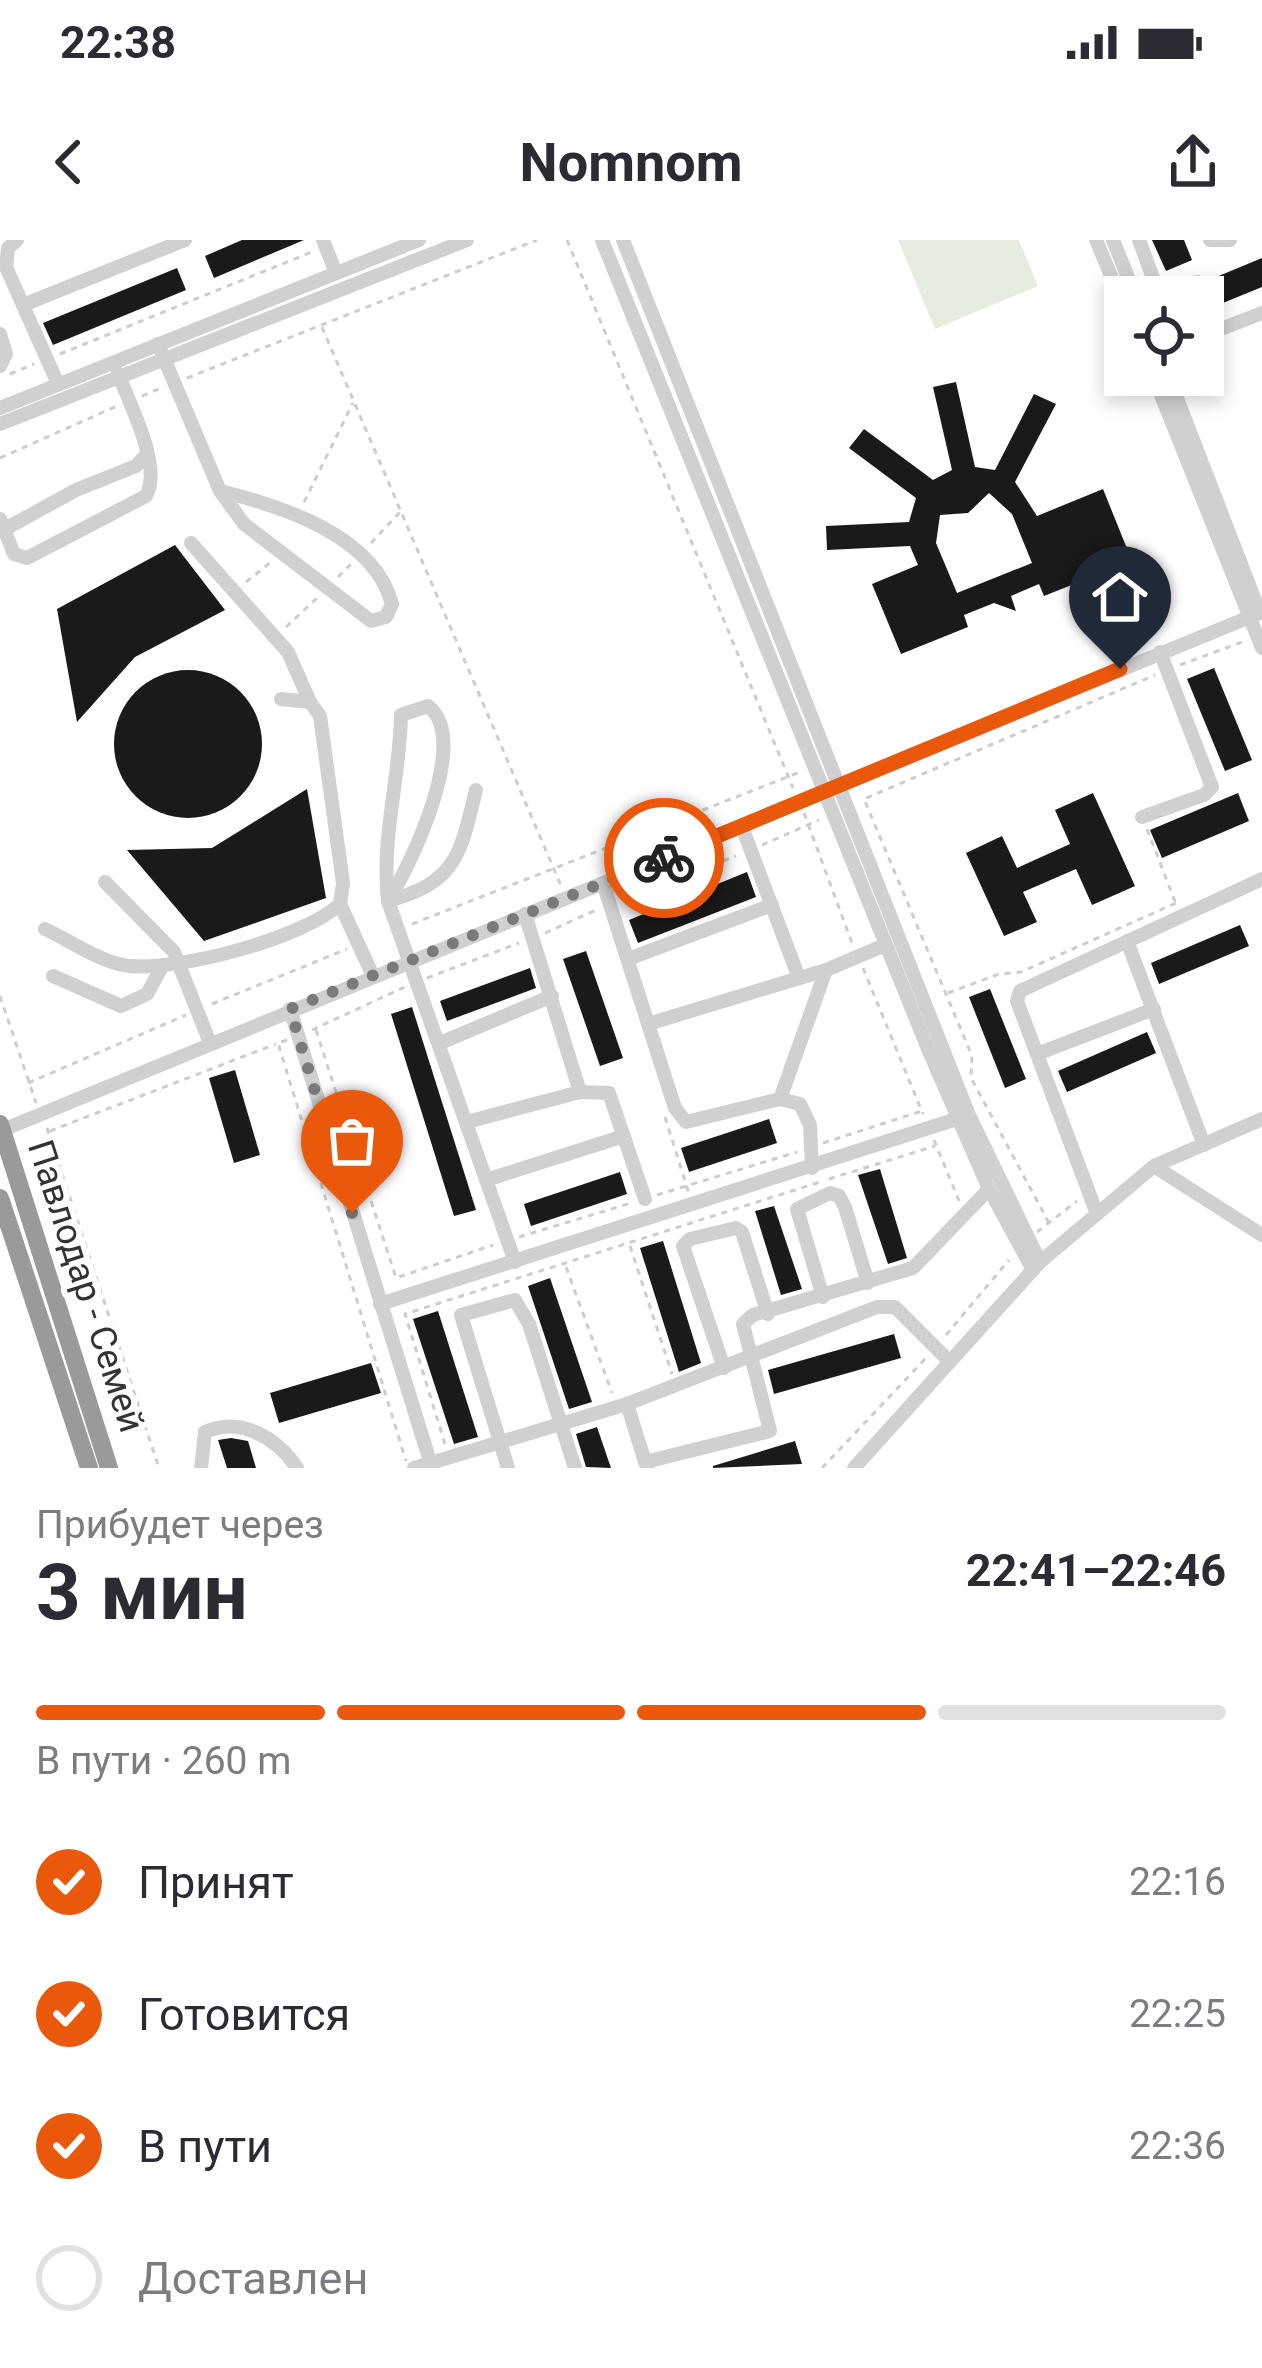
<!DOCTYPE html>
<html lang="ru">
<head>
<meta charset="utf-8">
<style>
	:root { --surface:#fff; --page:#f2f2f3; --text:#2b2b33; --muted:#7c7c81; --line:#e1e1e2; --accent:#ea580c }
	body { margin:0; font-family:Roboto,sans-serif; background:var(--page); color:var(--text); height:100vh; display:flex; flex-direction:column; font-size:45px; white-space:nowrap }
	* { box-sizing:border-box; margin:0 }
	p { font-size:39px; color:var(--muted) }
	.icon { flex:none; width:66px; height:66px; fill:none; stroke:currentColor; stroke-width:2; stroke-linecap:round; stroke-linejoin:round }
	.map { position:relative; height:1228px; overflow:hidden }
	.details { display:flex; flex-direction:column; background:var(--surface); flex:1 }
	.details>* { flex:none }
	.buttons { position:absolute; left:1104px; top:36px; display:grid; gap:24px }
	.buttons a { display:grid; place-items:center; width:120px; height:120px; border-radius:0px; background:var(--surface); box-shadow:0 6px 18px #0003; font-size:60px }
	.pin { position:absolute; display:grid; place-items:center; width:102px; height:102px; color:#fff; margin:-123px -51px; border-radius:50% 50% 50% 0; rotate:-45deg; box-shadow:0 0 12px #0007 }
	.pin .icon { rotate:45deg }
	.courier { position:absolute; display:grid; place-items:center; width:120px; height:120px; margin:-60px; border:9px solid #ea580c; border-radius:50%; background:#fff; color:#222; box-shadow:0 3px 15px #0007 }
	.summary em { font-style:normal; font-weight:700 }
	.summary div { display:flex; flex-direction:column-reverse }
	.summary { display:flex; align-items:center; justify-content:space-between; height:204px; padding:0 36px }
	h1 { font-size:78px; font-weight:700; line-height:90px }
	.bar { display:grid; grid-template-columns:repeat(4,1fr); gap:18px 12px; align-content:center; height:144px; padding:0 36px }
	.bar i { height:15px; border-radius:9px; background:var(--line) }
	.bar .current { background:var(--accent) }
	.bar p { grid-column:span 4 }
	ol { padding:0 36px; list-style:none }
	li { display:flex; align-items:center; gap:36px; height:132px }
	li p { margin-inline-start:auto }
	li .icon { padding:12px; border-radius:50%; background:var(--accent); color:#fff; stroke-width:4 }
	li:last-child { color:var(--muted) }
	li i { width:66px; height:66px; border:6px solid var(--line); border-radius:50% }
	.status { display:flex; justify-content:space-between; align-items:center; height:84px; padding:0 60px; background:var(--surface); direction:ltr }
	.status svg { height:33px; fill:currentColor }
	header { display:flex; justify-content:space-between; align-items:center; height:156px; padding:0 36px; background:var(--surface); font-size:54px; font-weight:700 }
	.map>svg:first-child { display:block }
	.green { fill:#e6ecdf }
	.building { fill:#1a1a1a; fill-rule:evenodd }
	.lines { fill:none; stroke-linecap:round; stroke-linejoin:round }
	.path { stroke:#cdcdcd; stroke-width:3; stroke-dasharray:6 6; stroke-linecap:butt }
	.minor { stroke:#d0d0d0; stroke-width:14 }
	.highway { stroke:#9a9a9a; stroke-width:18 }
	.done { stroke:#7a7a7a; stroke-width:12; stroke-dasharray:0 21.6 }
	.route { stroke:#ea580c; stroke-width:15 }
	.labels { text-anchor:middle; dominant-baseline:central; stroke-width:12; stroke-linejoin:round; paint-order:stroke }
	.street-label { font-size:36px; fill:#333; stroke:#fff }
</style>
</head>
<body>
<div class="status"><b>22:38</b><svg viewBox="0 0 49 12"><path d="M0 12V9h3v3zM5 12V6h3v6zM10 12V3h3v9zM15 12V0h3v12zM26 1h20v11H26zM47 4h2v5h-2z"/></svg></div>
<header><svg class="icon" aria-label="back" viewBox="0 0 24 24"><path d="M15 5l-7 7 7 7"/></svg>Nomnom<svg class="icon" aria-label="share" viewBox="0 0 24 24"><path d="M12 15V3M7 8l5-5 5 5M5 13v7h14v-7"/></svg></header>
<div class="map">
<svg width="1262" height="1228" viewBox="0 0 1262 1228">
	<rect width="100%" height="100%" fill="#fff"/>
	<polygon class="green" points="898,0 1019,0 1038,46 935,89"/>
	<g class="building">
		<polygon points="242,0 304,0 214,38 205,16"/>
		<polygon points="1152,0 1184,0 1192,20 1166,31"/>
		<polygon points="1262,18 1262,47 1218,65 1209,40"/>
		<polygon points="177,28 186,50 53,105 43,83"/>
		<path d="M 956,142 L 975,227 L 995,230 L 1034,154 L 1056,164 L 1015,242 L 1037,276 L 1103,249 L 1132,321 L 1044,356 L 1039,344 L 1011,356 L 1016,371 L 994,363 L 964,375 L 968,387 L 901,414 L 872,344 L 918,325 L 910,306 L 827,310 L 826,286 L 909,282 L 916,258 L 849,208 L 864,189 L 933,240 L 952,230 L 933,147 ZM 989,253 L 1012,274 L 1032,323 L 957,353 L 936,303 L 940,275 L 968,273 Z"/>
		<polygon points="175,305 225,370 135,417 77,482 57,369"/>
		<polygon points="1214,428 1252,520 1225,531 1187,439"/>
		<circle cx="188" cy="504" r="74"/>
		<polygon points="307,549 326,658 204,701 127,610 212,608"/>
		<polygon points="1093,553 1135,646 1092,665 1076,629 1023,652 1037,682 1004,696 966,613 1002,596 1017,628 1070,604 1055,570"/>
		<polygon points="1238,553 1249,581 1162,618 1150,590"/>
		<polygon points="747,632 756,657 638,703 629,680"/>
		<polygon points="1240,685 1249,706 1159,744 1151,723"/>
		<polygon points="586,711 623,818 600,826 563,719"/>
		<polygon points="530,728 536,748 447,781 440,761"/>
		<polygon points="990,749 1026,839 1005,848 969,757"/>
		<polygon points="412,767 476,970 454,976 391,774"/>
		<polygon points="1147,792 1156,813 1067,852 1058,831"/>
		<polygon points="235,830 260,915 234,923 209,838"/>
		<polygon points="769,879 777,903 689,932 681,908"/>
		<polygon points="880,929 907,1018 888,1024 858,935"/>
		<polygon points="620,932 627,954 531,986 524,964"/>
		<polygon points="774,966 802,1049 781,1055 755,971"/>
		<polygon points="663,1001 701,1123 679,1132 640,1008"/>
		<polygon points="550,1038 592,1162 569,1169 528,1046"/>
		<polygon points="438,1071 478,1197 454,1204 413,1079"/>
		<polygon points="894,1094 901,1118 774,1154 768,1130"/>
		<polygon points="371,1123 381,1153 279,1183 270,1153"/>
		<polygon points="597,1187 611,1228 586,1227 576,1194"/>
		<polygon points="231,1198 248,1201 256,1228 227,1228 218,1200"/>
		<polygon points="795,1201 802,1224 713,1228 713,1226"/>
	</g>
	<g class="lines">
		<g class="path">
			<polyline points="567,0 793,548"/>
			<polyline points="322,87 562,648"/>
			<polyline points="60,114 312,12"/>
			<polyline points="10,134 34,124"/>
			<polyline points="187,138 537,0"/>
			<polyline points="142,156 161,148"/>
			<polyline points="0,218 117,166"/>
			<polyline points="304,262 353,163"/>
			<polyline points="371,303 401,271"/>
			<polyline points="338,337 352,323"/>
			<polyline points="246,342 271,322"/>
			<polyline points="286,387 318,357"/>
			<polyline points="1180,425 1245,401"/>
			<polyline points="804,573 852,703"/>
			<polyline points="1147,589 1176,664"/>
			<polyline points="762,605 819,580"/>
			<polyline points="622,659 736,616"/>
			<polyline points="412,684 800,532"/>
			<polyline points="545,693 596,670"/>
			<polyline points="863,728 923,874"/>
			<polyline points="427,738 519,703"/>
			<polyline points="948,753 999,734 1021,732 1176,663"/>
			<polyline points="0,756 36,863"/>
			<polyline points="212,764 347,709"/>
			<polyline points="312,790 407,746"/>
			<polyline points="316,790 396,1038 493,1005"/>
			<polyline points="287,800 278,803 406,1221"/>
			<polyline points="28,843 186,775"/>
			<polyline points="665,877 689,954"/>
			<polyline points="47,888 159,1228"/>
			<polyline points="50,891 276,804"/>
			<polyline points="934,900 960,963"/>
			<polyline points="823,903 922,871"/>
			<polyline points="829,939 935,906"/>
			<polyline points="657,955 797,912"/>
			<polyline points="1049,983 971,838 972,816 864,559 1155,435"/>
			<polyline points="1037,992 1077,961"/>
			<polyline points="519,997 631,963"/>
			<polyline points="630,1006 672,1134"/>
			<polyline points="566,1027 612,1153"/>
			<polyline points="946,1095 1009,1020"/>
			<polyline points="445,1204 405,1074 820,942"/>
			<polyline points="822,1228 928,1116"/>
		</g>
		<g class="minor">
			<polyline points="17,0 8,8 6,27 58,144"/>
			<polyline points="323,0 336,33"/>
			<polyline points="602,0 928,809 989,949 1033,1030"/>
			<polyline points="623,0 969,875 1040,1022"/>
			<polyline points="1096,0 1125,69"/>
			<polyline points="1113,0 1136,57"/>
			<polyline points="1139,0 1160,57"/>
			<polyline points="1210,0 1230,0"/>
			<polyline points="1157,50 1197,42 1216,90"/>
			<polyline points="23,65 185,0"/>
			<polyline points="0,94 6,114 0,126"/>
			<polyline points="1203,96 1262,73"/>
			<path d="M 158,104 L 220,251 L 244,284 L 371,381 L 386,377 L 392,364 C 374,295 281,266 220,251"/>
			<polyline points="1153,135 1262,408"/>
			<polyline points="1168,135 1260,373"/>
			<polyline points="0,168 419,0"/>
			<polyline points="0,184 467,0"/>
			<path d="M 0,279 L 14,314 L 27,318 L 146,256 C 163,227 129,163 118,133"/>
			<polyline points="5,289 76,250 136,226 146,215"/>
			<polyline points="191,303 288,412 310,462"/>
			<polyline points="1142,577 1204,555 1212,547 1160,412"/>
			<polyline points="742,587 799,738"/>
			<polyline points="105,642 174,712 210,803"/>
			<polyline points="603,643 675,868 686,882 780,859 826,730"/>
			<path d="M 388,661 C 410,626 472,499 428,466 L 401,475 C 400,538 381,598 388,661 L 515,1022"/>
			<path d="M 388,661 C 457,642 460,615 476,550"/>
			<polyline points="340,664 373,736"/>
			<polyline points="525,674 580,852"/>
			<path d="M 45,689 C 71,701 101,723 129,726 C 179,731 304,698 340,664 L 343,643 L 320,476 L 310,462 L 281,459"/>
			<polyline points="1127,701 1204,905"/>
			<polyline points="628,719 772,665"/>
			<polyline points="53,736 121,766 147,754 163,725"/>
			<polyline points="290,769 432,1228"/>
			<polyline points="648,784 826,730 885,705"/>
			<polyline points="440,803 552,756"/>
			<polyline points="1037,814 1154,769"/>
			<polyline points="780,859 800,864 810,885 812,928"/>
			<polyline points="467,882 580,852 609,853 645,959"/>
			<polyline points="0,891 1262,372"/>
			<polyline points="1154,926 1262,995"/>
			<polyline points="486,940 624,896"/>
			<polyline points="1097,974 1017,761 1020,751 1262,639"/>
			<polyline points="823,1057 797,969 830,953 839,956 845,967 868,1043"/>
			<polyline points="380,1064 963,877"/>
			<polyline points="724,1128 683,1006 690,999 736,988 742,992 768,1074"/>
			<polyline points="627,1164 647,1228"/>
			<polyline points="645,1222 770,1191 743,1084 753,1075 913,1028 989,949"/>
			<path d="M 201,1228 L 205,1192 C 241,1176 277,1198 297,1228"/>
			<polyline points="414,1228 627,1164 877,1067 895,1067 950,1122"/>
			<polyline points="508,1228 461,1075 515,1060 529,1084 575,1228"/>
			<polyline points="854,1228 1040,1022 1154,926 1262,879"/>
		</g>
		<g class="highway">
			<polyline points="0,884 109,1228"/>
			<polyline points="0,958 89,1228"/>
		</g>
	</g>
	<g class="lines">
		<polyline class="done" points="352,973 290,769 664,618"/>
		<polyline class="route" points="664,618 1120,429"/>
	</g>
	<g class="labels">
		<g class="street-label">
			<text transform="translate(86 1046) rotate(72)">Павлодар - Семей</text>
		</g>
	</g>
</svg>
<div class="buttons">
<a><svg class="icon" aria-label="locate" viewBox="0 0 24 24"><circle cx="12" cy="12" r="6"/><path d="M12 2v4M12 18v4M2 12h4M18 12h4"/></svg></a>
</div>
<div class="pin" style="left:352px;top:973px;background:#ea580c"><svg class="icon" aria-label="bag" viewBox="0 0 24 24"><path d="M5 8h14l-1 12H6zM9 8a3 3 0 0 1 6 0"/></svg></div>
<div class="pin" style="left:1120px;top:429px;background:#1f2937"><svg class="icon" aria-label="home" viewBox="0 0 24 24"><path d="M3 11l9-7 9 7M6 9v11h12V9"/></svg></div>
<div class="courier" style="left:664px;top:618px"><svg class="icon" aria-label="bike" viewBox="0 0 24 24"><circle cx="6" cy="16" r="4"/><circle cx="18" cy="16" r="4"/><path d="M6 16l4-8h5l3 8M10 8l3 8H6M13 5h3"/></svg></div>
</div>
<section class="details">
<div class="summary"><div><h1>3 мин</h1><p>Прибудет через</p></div><em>22:41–22:46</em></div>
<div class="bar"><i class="current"></i><i class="current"></i><i class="current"></i><i></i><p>В пути · 260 m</p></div>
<ol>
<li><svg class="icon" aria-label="check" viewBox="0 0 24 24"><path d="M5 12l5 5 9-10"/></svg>Принят<p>22:16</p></li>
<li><svg class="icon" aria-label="check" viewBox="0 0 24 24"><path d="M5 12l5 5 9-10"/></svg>Готовится<p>22:25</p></li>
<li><svg class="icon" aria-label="check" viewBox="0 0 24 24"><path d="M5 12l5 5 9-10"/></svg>В пути<p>22:36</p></li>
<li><i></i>Доставлен</li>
</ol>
</section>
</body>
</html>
